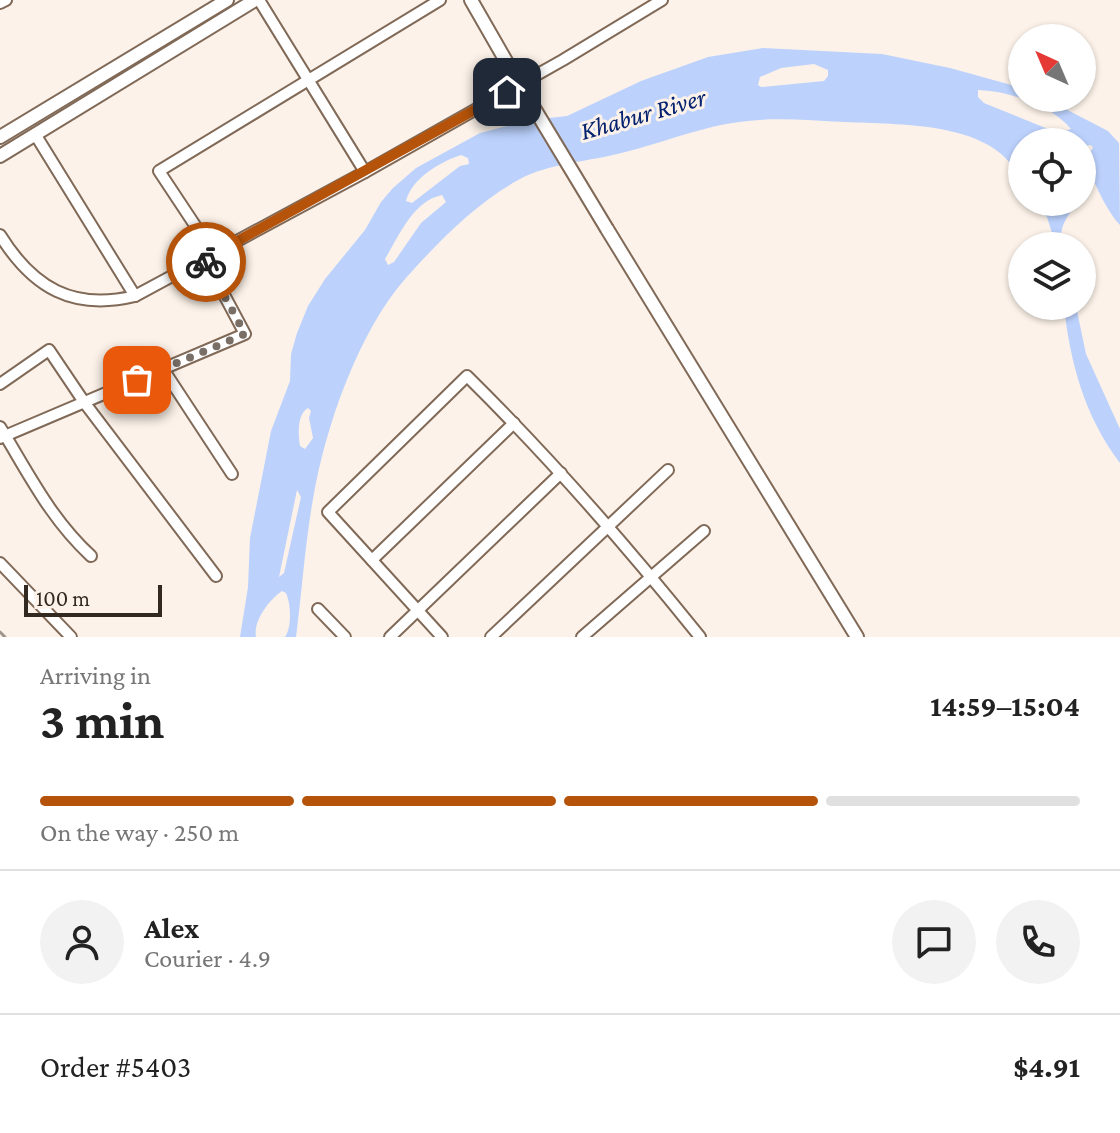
<!DOCTYPE html>
<html lang="en">
<head>
<meta charset="utf-8">
<style>
	:root { --surface:#fff; --page:#f2f2f2; --text:#222; --muted:#767676; --line:#e0e0e0; --accent:#b45309 }
	body { margin:0; font-family:"Crimson Pro",serif; background:var(--page); color:var(--text); height:100vh; display:flex; flex-direction:column; font-size:30px; white-space:nowrap }
	* { box-sizing:border-box; margin:0 }
	p { font-size:26px; color:var(--muted) }
	.icon { flex:none; width:44px; height:44px; fill:none; stroke:currentColor; stroke-width:2; stroke-linecap:round; stroke-linejoin:round }
	.map { position:relative; height:637px; overflow:hidden }
	.side { display:flex; flex-direction:column; background:var(--surface); flex:1 }
	.side>* { flex:none }
	.needle { width:52px; rotate:316deg }
	.tools { position:absolute; left:1008px; top:24px; display:grid; gap:16px }
	.tools a { display:grid; place-items:center; width:88px; height:88px; border-radius:50%; background:var(--surface); box-shadow:0 2px 6px #0004; font-size:40px }
	.scale { position:absolute; left:24px; bottom:20px; width:138px; box-sizing:border-box; padding-left:8px; border:4px solid #322921; border-top:0; font-size:22px; line-height:28px; white-space:nowrap; color:#322921; -webkit-text-stroke:6px #fcf2e9; paint-order:stroke }
	.pin { position:absolute; display:grid; place-items:center; width:68px; height:68px; color:#fff; margin:-34px; border-radius:16px; box-shadow:0 4px 12px #0006 }
	.courier { position:absolute; display:grid; place-items:center; width:80px; height:80px; margin:-40px; border:6px solid #b45309; border-radius:50%; background:#fff; color:#222; box-shadow:0 2px 10px #0007 }
	.head em { font-style:normal; font-weight:700 }
	.head div { display:flex; flex-direction:column-reverse }
	.head { display:flex; align-items:center; justify-content:space-between; height:136px; padding:0 40px }
	h1 { font-size:52px; font-weight:700; line-height:60px }
	.bar { display:grid; grid-template-columns:repeat(4,1fr); gap:12px 8px; align-content:center; height:96px; padding:0 40px }
	.bar i { height:10px; border-radius:6px; background:var(--line) }
	.bar .selected { background:var(--accent) }
	.bar p { grid-column:span 4 }
	.line { display:flex; align-items:center; gap:20px; padding:0 40px; border-top:2px solid var(--line) }
	.line div { flex:1 }
	.round { display:grid; place-items:center; flex:none; width:84px; height:84px; border-radius:42px; background:var(--page) }
	.map>svg:first-child { display:block }
	.water { fill:#bcd2fd; fill-rule:evenodd }
	.lines { fill:none; stroke-linecap:round; stroke-linejoin:round }
	.minor-casing { stroke:#806957; stroke-width:14 }
	.tertiary-casing { stroke:#806957; stroke-width:16 }
	.minor { stroke:#fff; stroke-width:10 }
	.tertiary { stroke:#fff; stroke-width:12 }
	.rail { stroke:#9d948b; stroke-width:3 }
	.tertiary-bridge-casing { stroke:#806957; stroke-width:16; stroke-linecap:butt }
	.tertiary-bridge { stroke:#fff; stroke-width:12 }
	.done { stroke:#796f67; stroke-width:8; stroke-dasharray:0 14.4 }
	.route { stroke:#b45309; stroke-width:10 }
	.labels { text-anchor:middle; dominant-baseline:central; stroke-width:6; stroke-linejoin:round; paint-order:stroke }
	.water-label { font-size:26px; font-style:italic; fill:#04226f; stroke:#fcf2e9 }
</style>
</head>
<body>
<div class="map">
<svg width="1120" height="637" viewBox="0 0 1120 637">
	<rect width="100%" height="100%" fill="#fcf2e9"/>
	<g class="water">
		<path d="M 763,48 L 882,54 L 950,68 L 1015,86 L 1022,89 L 1022,98 L 1044,98 L 1052,102 L 1108,131 L 1119,143 L 1120,225 C 1110,216 1087,173 1088,160 C 1088,154 1090,152 1093,148 L 1091,145 L 1082,146 L 1082,142 L 1022,142 L 1022,184 C 1000,120 900,125 845,122 C 812,121 781,117 748,121 C 702,125 659,145 613,155 C 583,162 548,164 520,179 C 477,202 438,242 406,278 C 358,332 325,428 313,499 C 305,544 302,591 296,637 L 285,637 C 292,627 291,604 286,593 L 282,591 C 269,600 253,621 256,637 L 240,637 L 248,587 L 250,538 L 271,431 L 290,381 L 291,354 L 297,333 L 308,306 L 325,279 L 365,230 L 381,202 L 393,188 L 416,168 L 480,133 L 530,120 L 567,116 L 641,81 L 708,57 ZM 814,64 L 828,70 L 828,76 L 824,81 L 761,87 L 758,85 L 760,77 L 781,68 ZM 978,90 C 1009,91 1051,105 1071,129 L 1058,133 L 984,103 L 978,97 ZM 461,155 L 468,158 L 469,164 L 460,166 L 412,203 L 406,201 C 412,178 440,162 461,155 ZM 442,195 L 446,202 L 421,223 L 394,262 L 388,265 L 385,259 C 399,236 413,201 442,195 ZM 308,408 L 311,411 L 309,418 L 313,438 L 305,449 L 300,446 C 298,435 297,414 308,408 ZM 297,490 L 301,497 L 284,573 L 279,577 Z"/>
		<path d="M 1034,202 L 1078,202 C 1067,217 1058,227 1062,246 L 1056,246 L 1047,217 Z"/>
		<path d="M 1064,306 L 1076,306 L 1086,354 L 1120,429 L 1120,463 C 1085,417 1070,363 1064,306 Z"/>
	</g>
	<g class="lines">
		<g class="minor-casing">
			<g id="minor">
				<polyline points="259,0 365,172"/>
				<polyline points="0,3 6,0"/>
				<polyline points="35,134 135,296"/>
				<path d="M 0,235 C 33,288 73,311 135,296 L 365,172 L 563,60 L 662,0"/>
				<polyline points="214,254 159,171 440,0"/>
				<polyline points="163,369 232,474"/>
				<polyline points="0,384 49,350 84,402 216,576"/>
				<path d="M 0,427 C 29,474 50,518 91,556"/>
				<polyline points="0,438 245,334 205,259"/>
				<polyline points="372,560 514,423"/>
				<polyline points="0,563 71,637"/>
				<polyline points="318,609 345,637"/>
				<polyline points="390,637 561,473"/>
				<path d="M 442,637 L 328,512 L 467,376 C 550,458 627,546 700,637"/>
				<polyline points="491,637 668,470"/>
				<polyline points="582,637 704,531"/>
			</g>
		</g>
		<g class="tertiary-casing">
			<g id="tertiary">
				<polyline points="471,0 514,75"/>
				<polyline points="0,137 227,0"/>
				<polyline points="0,156 255,0"/>
				<polyline points="607,229 857,637"/>
			</g>
		</g>
		<use href="#minor" class="minor"/>
		<use href="#tertiary" class="tertiary"/>
		<polyline class="rail" points="0,632 5,637"/>
		<g class="tertiary-bridge-casing">
			<polyline id="tertiary-bridge" points="514,75 607,229"/>
		</g>
		<use href="#tertiary-bridge" class="tertiary-bridge"/>
	</g>
	<g class="lines">
		<polyline class="done" points="137,380 245,334 206,262"/>
		<polyline class="route" points="206,262 205,259 507,92"/>
	</g>
	<g class="labels">
		<g class="water-label">
			<text transform="translate(643 114) rotate(-16)">Khabur River</text>
		</g>
	</g>
</svg>
<div class="tools">
<a><svg class="needle" viewBox="-14 -14 28 28"><path d="M0-13l5 13h-10z" fill="#e53935"/><path d="M0 13l5-13h-10z" fill="#767676"/></svg></a>
<a><svg class="icon" aria-label="locate" viewBox="0 0 24 24"><circle cx="12" cy="12" r="6"/><path d="M12 2v4M12 18v4M2 12h4M18 12h4"/></svg></a>
<a><svg class="icon" aria-label="layers" viewBox="0 0 24 24"><path d="M12 4l9 5-9 5-9-5zM3 14l9 5 9-5"/></svg></a>
</div>
<div class="scale">100 m</div>
<div class="pin" style="left:137px;top:380px;background:#ea580c"><svg class="icon" aria-label="bag" viewBox="0 0 24 24"><path d="M5 8h14l-1 12H6zM9 8a3 3 0 0 1 6 0"/></svg></div>
<div class="pin" style="left:507px;top:92px;background:#1f2937"><svg class="icon" aria-label="home" viewBox="0 0 24 24"><path d="M3 11l9-7 9 7M6 9v11h12V9"/></svg></div>
<div class="courier" style="left:206px;top:262px"><svg class="icon" aria-label="bike" viewBox="0 0 24 24"><circle cx="6" cy="16" r="4"/><circle cx="18" cy="16" r="4"/><path d="M6 16l4-8h5l3 8M10 8l3 8H6M13 5h3"/></svg></div>
</div>
<section class="side">
<div class="head"><div><h1>3 min</h1><p>Arriving in</p></div><em>14:59–15:04</em></div>
<div class="bar"><i class="selected"></i><i class="selected"></i><i class="selected"></i><i></i><p>On the way · 250 m</p></div>
<div class="line" style="height:144px"><a class="round"><svg class="icon" aria-label="person" viewBox="0 0 24 24"><circle cx="12" cy="8" r="4"/><path d="M4 21q1-7 8-7t8 7"/></svg></a><div><b>Alex</b><p>Courier · 4.9</p></div><a class="round"><svg class="icon" aria-label="chat" viewBox="0 0 24 24"><path d="M4 5h16v11H9l-5 4z"/></svg></a><a class="round"><svg class="icon" aria-label="phone" viewBox="0 0 24 24"><path d="M5 4h4l2 5-3 2q2 4 5 5l2-3 5 2v4C11 20 4 13 5 4z"/></svg></a></div>
<div class="line" style="height:104px"><div>Order #5403</div><b>$4.91</b></div>
</section>
</body>
</html>
